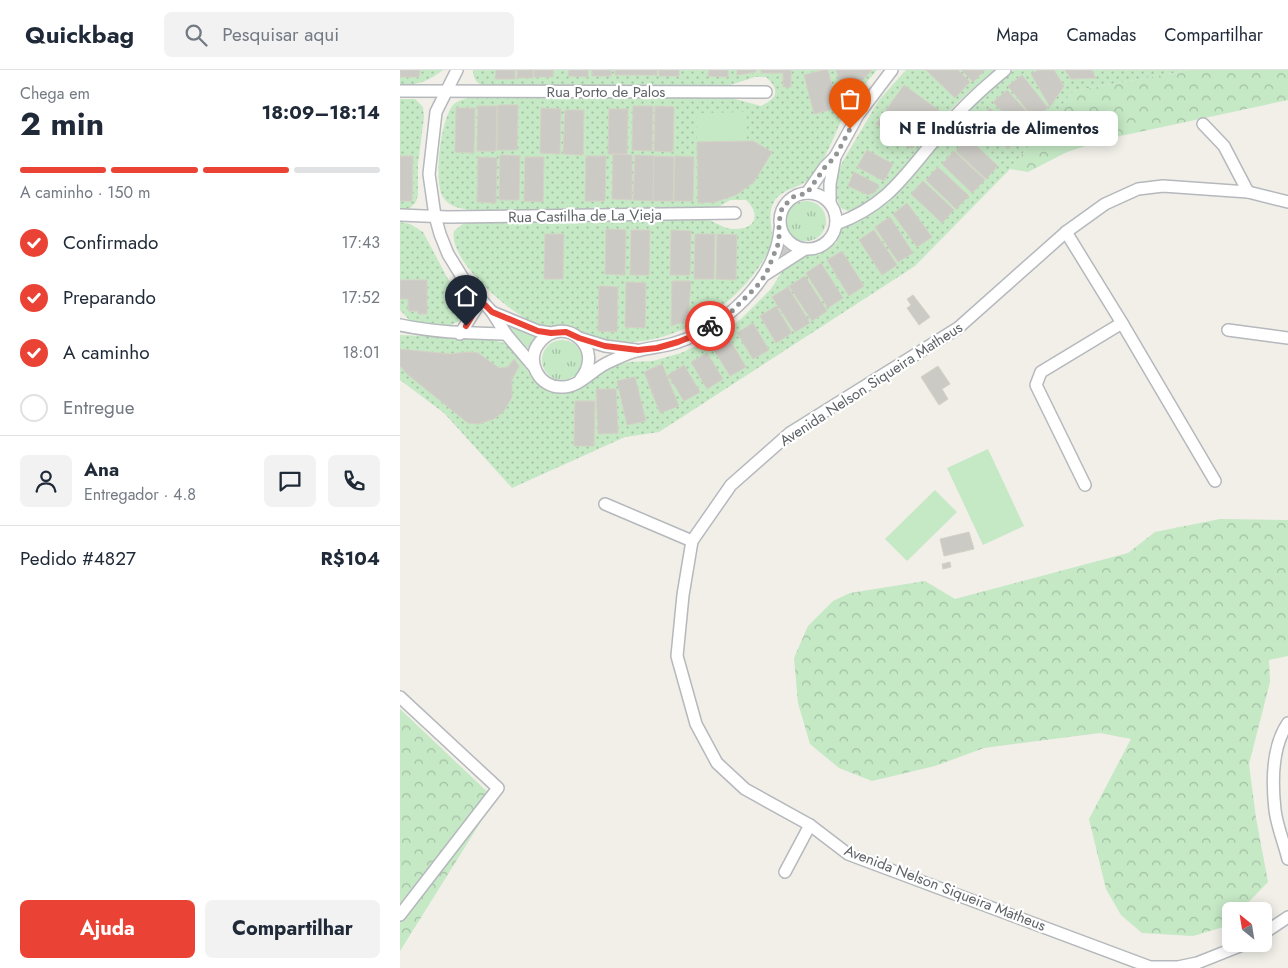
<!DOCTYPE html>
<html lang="pt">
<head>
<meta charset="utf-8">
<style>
	:root { --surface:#fff; --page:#f2f2f3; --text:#1f2937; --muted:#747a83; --line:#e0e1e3; --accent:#ea4335 }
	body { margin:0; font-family:Jost,sans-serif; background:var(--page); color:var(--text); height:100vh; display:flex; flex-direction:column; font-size:19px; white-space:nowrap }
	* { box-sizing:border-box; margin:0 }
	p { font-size:16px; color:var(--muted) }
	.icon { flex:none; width:28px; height:28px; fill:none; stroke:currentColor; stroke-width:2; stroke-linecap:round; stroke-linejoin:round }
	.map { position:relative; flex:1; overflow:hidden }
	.panel { display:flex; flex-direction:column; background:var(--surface); width:400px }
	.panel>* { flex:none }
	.needle { width:32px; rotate:330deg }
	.controls { position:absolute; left:822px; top:832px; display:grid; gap:10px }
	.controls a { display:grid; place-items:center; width:50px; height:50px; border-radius:8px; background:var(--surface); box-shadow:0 2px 12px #0003; font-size:25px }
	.pin { position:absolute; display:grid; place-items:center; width:42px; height:42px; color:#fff; margin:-51px -21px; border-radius:50% 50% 50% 0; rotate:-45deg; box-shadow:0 0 5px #0007 }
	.pin .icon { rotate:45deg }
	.courier { position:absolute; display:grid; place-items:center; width:50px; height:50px; margin:-25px; border:4px solid #ea4335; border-radius:50%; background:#fff; color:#222; box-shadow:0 1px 6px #0007 }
	.bubble { position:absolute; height:35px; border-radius:8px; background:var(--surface); box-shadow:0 2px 12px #0003; font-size:16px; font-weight:700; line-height:35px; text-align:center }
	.summary em { font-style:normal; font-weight:700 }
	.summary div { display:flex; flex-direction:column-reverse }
	.summary { display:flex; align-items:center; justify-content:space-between; height:85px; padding:0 20px }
	h1 { font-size:32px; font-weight:700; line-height:38px }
	.bar { display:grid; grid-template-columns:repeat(4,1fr); gap:8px 5px; align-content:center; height:60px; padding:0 20px }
	.bar i { height:6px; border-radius:4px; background:var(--line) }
	.bar .active { background:var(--accent) }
	.bar p { grid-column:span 4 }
	.line { display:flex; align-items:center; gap:12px; padding:0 20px; border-top:1px solid var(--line) }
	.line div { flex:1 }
	.round { display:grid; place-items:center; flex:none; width:52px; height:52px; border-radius:8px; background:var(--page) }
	ol { padding:0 20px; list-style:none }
	li { display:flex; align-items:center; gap:15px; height:55px }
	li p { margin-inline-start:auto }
	li .icon { padding:5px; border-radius:50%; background:var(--accent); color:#fff; stroke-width:4 }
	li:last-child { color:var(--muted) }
	li i { width:28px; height:28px; border:2px solid var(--line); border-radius:50% }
	.cta { display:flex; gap:10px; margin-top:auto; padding:10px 20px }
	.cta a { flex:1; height:58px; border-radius:8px; background:var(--accent); color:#fff; font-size:20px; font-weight:700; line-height:58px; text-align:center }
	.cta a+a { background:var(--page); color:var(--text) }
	header { display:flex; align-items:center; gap:30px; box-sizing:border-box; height:70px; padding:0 25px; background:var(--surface); border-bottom:1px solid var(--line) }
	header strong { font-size:24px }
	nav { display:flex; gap:28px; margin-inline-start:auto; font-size:18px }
	.search { width:350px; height:45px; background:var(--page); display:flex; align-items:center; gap:12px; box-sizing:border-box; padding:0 18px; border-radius:8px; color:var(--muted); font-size:19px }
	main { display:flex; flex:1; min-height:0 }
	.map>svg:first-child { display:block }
	.grass { fill:url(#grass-tufts) }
	.forest { fill:url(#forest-crowns) }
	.garden { fill:url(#garden-dots) }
	.pitch { fill:#c5e8c5 }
	.building { fill:#cccac5; stroke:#d6d1c6 }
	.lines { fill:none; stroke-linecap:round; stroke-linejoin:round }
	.minor-casing { stroke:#b5b8bc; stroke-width:14 }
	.minor { stroke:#fff; stroke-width:11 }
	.done { stroke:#929495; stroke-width:5; stroke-dasharray:0 9 }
	.route { stroke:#ea4335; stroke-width:6 }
	.labels { text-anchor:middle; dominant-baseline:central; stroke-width:4.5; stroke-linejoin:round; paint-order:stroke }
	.street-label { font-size:15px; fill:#5f6368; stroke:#fff }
</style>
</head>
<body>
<header>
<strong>Quickbag</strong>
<div class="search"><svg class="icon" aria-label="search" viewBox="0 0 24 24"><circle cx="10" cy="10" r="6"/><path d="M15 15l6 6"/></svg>Pesquisar aqui</div>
<nav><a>Mapa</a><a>Camadas</a><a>Compartilhar</a></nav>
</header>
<main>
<section class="panel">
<div class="summary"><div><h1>2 min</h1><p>Chega em</p></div><em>18:09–18:14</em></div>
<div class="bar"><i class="active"></i><i class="active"></i><i class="active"></i><i></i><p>A caminho · 150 m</p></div>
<ol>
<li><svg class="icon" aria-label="check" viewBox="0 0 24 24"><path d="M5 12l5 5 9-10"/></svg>Confirmado<p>17:43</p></li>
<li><svg class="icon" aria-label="check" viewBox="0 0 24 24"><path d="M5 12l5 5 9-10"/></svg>Preparando<p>17:52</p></li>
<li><svg class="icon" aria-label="check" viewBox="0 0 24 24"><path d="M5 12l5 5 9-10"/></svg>A caminho<p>18:01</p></li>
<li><i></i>Entregue</li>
</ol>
<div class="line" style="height:90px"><a class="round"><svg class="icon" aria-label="person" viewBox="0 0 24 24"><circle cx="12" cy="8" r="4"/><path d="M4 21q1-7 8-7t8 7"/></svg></a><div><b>Ana</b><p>Entregador · 4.8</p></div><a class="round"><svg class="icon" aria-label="chat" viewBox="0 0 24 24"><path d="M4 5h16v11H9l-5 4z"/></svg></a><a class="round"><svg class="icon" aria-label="phone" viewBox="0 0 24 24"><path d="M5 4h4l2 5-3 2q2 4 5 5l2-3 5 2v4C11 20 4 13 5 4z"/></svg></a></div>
<div class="line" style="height:65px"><div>Pedido #4827</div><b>R$104</b></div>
<div class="cta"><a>Ajuda</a><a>Compartilhar</a></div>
</section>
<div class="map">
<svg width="888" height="898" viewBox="0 0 888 898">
	<defs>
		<pattern id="grass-tufts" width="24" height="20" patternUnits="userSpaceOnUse" patternTransform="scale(1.25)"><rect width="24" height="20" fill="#c5e8c5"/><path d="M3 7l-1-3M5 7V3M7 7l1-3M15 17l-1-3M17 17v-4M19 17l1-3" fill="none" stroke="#a3c0a4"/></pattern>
		<pattern id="forest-crowns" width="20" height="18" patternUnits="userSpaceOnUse" patternTransform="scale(1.25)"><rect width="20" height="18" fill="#c5e8c5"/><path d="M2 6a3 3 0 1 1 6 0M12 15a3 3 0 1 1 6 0" fill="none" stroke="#a3c0a4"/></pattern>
		<pattern id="garden-dots" width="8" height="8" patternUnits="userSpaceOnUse" patternTransform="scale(1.25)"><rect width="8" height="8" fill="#c5e8c5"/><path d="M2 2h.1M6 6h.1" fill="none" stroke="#a3c0a4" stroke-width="1.8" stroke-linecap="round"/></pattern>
	</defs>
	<rect width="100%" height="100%" fill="#f1efe8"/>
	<g class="grass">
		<circle cx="406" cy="151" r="20"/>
		<polygon points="103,251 138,267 133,271 128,279"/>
		<circle cx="162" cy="290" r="20"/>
	</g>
	<g class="forest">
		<polygon points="789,0 888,0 888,30 711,68 667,82 628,102 610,99 673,21"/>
		<polygon points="820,449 888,450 888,586 869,590 870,612 849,694 856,748 868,812 840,841 831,841 831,851 827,856 793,866 742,863 721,845 706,819 689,749 731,669 700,663 584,678 535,696 472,711 439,698 410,674 398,633 394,588 408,556 433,531 450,523 525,511 555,529 728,483 755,462"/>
		<polygon points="0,639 95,729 0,881"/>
	</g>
	<g class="garden">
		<path d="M 0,0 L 43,0 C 29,11 18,15 0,15 Z"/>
		<path d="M 73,0 L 477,0 C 464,15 452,31 442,49 C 433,68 426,89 412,106 C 403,118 385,117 375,130 C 364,147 377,163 370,178 C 343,233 277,277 214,272 C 204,272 194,268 185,264 C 181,262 176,258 172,256 C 163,253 155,259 146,257 C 133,255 116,243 106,235 C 89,222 49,185 54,161 L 63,154 L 79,152 L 309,150 C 316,153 327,160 335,159 C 356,159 361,144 346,130 L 330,130 L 315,139 L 308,140 L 70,140 C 59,138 49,137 43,127 C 33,112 41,46 54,34 C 60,29 69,28 76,27 L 331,28 L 361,36 C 378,28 380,20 366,7 L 355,7 L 330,15 L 85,16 C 77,14 73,9 73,0 Z"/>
		<path d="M 506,0 L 595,0 C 576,15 557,32 541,50 C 513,84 493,126 448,141 L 441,138 L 433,120 L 433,114 L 443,91 L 479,30 Z"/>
		<polygon points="614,0 789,0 673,21 610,99 515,196 259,362 225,367 112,418 44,343 0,310 0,265 89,269 108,274 133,308 140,315 152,322 162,323 176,320 197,304 214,296 228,292 253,291 281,283 315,267 341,249 371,219 381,203 397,189 423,181 436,173 442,158 456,152 489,132 588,20"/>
		<polygon points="0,29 15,29 23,37 24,47 18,94 18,125 16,132 9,139 0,139"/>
		<polygon points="0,152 10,154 23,162 48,209 65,228 68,240 65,248 51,255 19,255 12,253 0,240"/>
	</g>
	<g class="pitch">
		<polygon points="347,42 347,69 297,70 296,43"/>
		<polygon points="588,379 624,456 583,475 547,398"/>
		<polygon points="535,420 557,442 507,491 485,469"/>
	</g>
	<g class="building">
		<polygon points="0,0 20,0 19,7 0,7"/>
		<polygon points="96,0 115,0 115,9 95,9"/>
		<rect x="117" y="0" width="16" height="8"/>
		<rect x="134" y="0" width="19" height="7"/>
		<polygon points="169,0 188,0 188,7 168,6"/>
		<rect x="192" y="0" width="19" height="6"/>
		<rect x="215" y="0" width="42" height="5"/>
		<rect x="259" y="0" width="20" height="6"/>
		<polygon points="309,0 328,0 328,7 308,6"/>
		<polygon points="337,0 356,0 356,2 337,5"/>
		<polygon points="361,0 391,0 391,17 383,17 383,3 361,3"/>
		<polygon points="423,0 428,0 438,38 414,44 404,5"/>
		<polygon points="436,0 472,0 445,29"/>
		<polygon points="526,0 558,0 570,12 555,28"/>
		<polygon points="561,0 585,0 573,12"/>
		<polygon points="638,0 654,0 664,16 650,37 631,4"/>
		<polygon points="665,0 691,0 696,8 671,9"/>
		<polygon points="622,5 648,38 634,49 608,16"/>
		<polygon points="504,15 540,41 512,79 476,54"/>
		<polygon points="607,20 635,51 622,63 593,32"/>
		<polygon points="98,35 118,35 117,80 97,80"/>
		<polygon points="78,36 97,36 96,81 77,81"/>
		<polygon points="233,36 253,36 252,81 232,80"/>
		<polygon points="255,36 274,37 273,82 254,81"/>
		<polygon points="56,38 75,38 74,83 55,82"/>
		<polygon points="141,38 161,39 160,84 140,83"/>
		<polygon points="590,38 620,66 608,79 577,51"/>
		<polygon points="209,39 228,39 227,84 208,84"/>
		<polygon points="165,40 184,40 183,85 163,84"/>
		<polygon points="568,68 598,96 586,109 556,81"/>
		<polygon points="353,71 372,82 354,112 336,125 315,132 298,133 297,72"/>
		<polygon points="467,80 493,94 484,111 457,97"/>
		<polygon points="554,81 585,110 572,123 542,94"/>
		<polygon points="213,84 232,85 232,130 212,129"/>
		<polygon points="100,85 120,86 119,130 99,130"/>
		<polygon points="235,85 254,86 253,131 233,130"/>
		<polygon points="0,86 13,86 12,131 0,131"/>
		<polygon points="186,86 206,86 205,131 185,131"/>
		<polygon points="254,86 274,87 273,131 253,131"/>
		<polygon points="275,86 294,87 293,131 274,131"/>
		<polygon points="78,87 97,88 96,133 77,132"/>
		<polygon points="125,87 144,87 143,132 124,131"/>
		<polygon points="538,97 569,126 556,139 526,110"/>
		<polygon points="454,102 479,115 475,122 468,125 448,116"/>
		<polygon points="523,111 554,140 542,153 511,124"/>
		<polygon points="507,133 532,167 517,177 493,144"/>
		<polygon points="490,147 513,183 498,192 475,157"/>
		<polygon points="206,159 226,160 225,205 205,204"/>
		<polygon points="231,160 250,160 249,205 230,205"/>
		<polygon points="271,160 291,161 290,205 270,205"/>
		<polygon points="474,160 497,195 482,205 459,170"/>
		<polygon points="145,164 164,164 163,209 144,209"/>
		<polygon points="295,164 315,164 314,209 294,209"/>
		<polygon points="317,164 337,165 336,210 316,209"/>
		<polygon points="383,176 389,180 385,187 379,183"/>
		<polygon points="442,181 464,216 449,226 427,190"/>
		<polygon points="421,193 443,228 428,238 406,203"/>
		<polygon points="405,206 427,241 412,251 389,216"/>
		<polygon points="0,210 27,210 27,244 18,244 18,241 8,241 8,229 0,229"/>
		<polygon points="272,211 291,211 288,250 271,256"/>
		<polygon points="226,212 246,213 245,258 225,257"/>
		<polygon points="199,216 218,217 217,262 198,261"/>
		<polygon points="388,217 410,253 395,262 372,227"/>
		<polygon points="513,225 530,247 519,255 507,238 511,235 507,229"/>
		<polygon points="376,236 392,263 376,273 360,246"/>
		<polygon points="353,253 369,280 353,289 337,263"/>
		<polygon points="330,270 346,297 330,306 314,280"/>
		<polygon points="0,279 50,284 69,282 78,283 99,298 108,297 114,289 119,296 112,310 112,327 104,341 94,349 78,354 68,353 7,304 0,296"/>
		<polygon points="307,283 323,309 307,319 291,292"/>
		<polygon points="262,294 279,336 260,343 244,302"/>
		<polygon points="284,295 300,322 284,331 268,305"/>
		<polygon points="538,296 550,314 542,319 548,329 539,335 521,307"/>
		<polygon points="235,307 246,351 227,355 217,311"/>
		<polygon points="196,319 216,319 218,363 198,364"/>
		<polygon points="175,331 195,331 194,376 174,376"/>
		<polygon points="569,462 574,479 544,486 540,469"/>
		<polygon points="550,492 551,497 543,499 542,494"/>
	</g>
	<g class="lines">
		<g class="minor-casing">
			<g id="minor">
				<polyline points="57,0 36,42 29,104 35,146 40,164 48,184 64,210 92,242 106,264 134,297"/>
				<polyline points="0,21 366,22"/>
				<polyline points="803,54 824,76 848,122"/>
				<circle cx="408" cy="151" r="28"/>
				<polyline points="407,123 425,97 435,87"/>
				<polyline points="430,133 430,114 435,87 458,45 492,0"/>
				<polyline points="0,145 48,147 335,143"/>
				<path d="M 436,154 C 491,134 507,101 544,59 C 562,37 583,18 605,0"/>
				<polyline points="666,162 722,253 815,411"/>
				<polyline points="366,204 405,179"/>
				<polyline points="92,242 138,261 151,263"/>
				<path d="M 0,255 C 38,263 68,263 106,264"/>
				<polyline points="828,260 888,268"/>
				<polyline points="60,264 81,231"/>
				<polyline points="179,268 205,276 236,280"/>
				<path d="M 180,310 C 207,278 164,243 140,272 C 124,290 139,319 163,317 C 180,317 194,298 209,292 C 218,288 228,283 237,281 C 251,277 265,277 278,272 C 324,257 376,210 380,159"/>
				<polyline points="685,415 636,315 641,302 722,253"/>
				<polyline points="205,434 292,471"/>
				<polyline points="0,627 98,718 0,845"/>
				<path d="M 888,653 C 872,676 872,713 875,740 C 877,756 884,773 888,789"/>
				<polyline points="385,802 410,755"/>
				<polyline points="864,863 888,847"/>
				<polyline points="845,874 797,893 778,897 750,897 448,784 410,755 345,719 317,693 296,654 277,586 283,525 292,471 331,415 390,363 558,258 666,162 705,134 738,119 763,116 848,122 888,132"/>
			</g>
		</g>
		<use href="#minor" class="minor"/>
	</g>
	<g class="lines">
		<polyline class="done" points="310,256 332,241 357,216 366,204 379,172 379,152 382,138 393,127 407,123 425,97 435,87 450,59"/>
		<polyline class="route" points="66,256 81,231 92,242 138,261 151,263 166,262 179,268 205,276 238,280 257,278 278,272 298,264 310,256"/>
	</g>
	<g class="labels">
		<g class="street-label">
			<text x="206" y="22">Rua Porto de Palos</text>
			<text transform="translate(185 146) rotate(-1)">Rua Castilha de La Vieja</text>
			<text transform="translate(471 314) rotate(-33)">Avenida Nelson Siqueira Matheus</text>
			<text transform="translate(545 818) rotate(21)">Avenida Nelson Siqueira Matheus</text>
		</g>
	</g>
</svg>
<div class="controls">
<a><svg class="needle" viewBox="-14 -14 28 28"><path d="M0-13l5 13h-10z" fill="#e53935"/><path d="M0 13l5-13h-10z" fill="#747a83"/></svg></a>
</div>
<div class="pin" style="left:450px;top:59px;background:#ea580c"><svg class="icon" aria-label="bag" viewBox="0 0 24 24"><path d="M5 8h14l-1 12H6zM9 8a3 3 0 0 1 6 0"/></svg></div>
<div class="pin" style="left:66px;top:256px;background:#1f2937"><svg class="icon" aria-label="home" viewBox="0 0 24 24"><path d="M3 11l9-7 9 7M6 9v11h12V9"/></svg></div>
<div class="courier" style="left:310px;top:256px"><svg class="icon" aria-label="bike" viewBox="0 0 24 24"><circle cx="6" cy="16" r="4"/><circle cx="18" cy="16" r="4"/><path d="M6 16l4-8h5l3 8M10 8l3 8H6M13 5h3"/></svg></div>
<div class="bubble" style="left:480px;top:41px;width:238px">N E Indústria de Alimentos</div>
</div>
</main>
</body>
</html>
